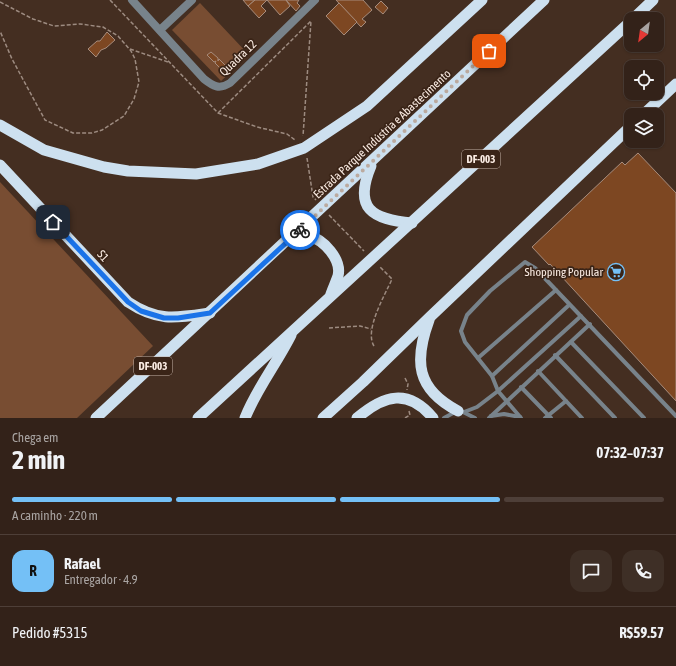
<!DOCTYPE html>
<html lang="pt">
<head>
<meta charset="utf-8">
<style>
	:root { --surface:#332219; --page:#3e2f26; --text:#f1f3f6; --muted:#a9a4a2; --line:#4e3f38; --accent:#74c0f6 }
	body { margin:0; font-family:"Asap Condensed",sans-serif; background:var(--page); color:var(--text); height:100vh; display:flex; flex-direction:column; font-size:15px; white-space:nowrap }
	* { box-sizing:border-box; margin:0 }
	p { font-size:13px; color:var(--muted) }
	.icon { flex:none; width:22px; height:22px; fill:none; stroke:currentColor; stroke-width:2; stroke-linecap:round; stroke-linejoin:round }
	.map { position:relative; height:418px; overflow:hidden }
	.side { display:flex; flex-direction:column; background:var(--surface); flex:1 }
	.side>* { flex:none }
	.needle { width:26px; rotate:209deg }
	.buttons { position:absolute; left:624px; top:12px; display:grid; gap:8px }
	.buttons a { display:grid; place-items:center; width:40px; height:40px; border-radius:8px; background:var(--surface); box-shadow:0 1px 3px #0004,0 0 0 1px var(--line); font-size:20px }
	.pin { position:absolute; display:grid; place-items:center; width:34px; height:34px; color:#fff; margin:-17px; border-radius:8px; box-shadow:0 2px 6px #0006 }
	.courier { position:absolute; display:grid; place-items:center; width:40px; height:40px; margin:-20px; border:3px solid #1a73e8; border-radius:50%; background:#fff; color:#222; box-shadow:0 1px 5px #0007 }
	.headline em { font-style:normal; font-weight:700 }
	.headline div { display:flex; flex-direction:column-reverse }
	.headline { display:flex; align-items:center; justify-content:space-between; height:68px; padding:0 12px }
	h1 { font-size:26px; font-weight:700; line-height:30px }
	.bar { display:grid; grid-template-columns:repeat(4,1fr); gap:6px 4px; align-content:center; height:48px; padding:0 12px }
	.bar i { height:5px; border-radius:3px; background:var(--line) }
	.bar .on { background:var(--accent) }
	.bar p { grid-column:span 4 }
	.line { display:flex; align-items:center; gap:10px; padding:0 12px; border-top:1px solid var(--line) }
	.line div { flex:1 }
	.round { display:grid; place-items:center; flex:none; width:42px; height:42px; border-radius:12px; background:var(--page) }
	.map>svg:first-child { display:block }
	.green { fill:#784d32 }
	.building { fill:#7d4722; stroke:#a78c7c }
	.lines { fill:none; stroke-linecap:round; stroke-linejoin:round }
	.path { stroke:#9d8b80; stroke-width:1.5; stroke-dasharray:4 2; stroke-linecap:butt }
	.service { stroke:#78838b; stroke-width:4 }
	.minor { stroke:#78838b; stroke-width:8 }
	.trunk { stroke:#cde0ef; stroke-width:11 }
	.done { stroke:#bbaa9f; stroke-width:4; stroke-dasharray:0 7.2 }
	.route { stroke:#1a73e8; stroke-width:5 }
	.labels { text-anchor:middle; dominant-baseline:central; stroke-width:3.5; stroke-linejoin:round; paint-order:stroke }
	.shield { fill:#3a2417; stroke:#c1b0a6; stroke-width:1 }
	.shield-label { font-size:11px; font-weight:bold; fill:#fbece3 }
	.street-label { font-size:12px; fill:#fbece3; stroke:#3a2417 }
	.poi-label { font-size:12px; fill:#fbece3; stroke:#3a2417; text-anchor:end }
</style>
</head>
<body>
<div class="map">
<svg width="676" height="418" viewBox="0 0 676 418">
	<rect width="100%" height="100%" fill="#442e21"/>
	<g class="green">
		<polygon points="200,3 249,55 221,81 172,30"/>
		<polygon points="0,182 153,346 77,418 0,418"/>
	</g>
	<g class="building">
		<polygon points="243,0 255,0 248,6"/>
		<polygon points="255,0 267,0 261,6 266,11 259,18 248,6"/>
		<polygon points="267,0 286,0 290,6 280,15"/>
		<polygon points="286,0 299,0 297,3 300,6 296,11"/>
		<polygon points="336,0 363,0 372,10 362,19 366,22 361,27"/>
		<polygon points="381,1 388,8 383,14 375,7"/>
		<polygon points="339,3 357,22 344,35 326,16"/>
		<polygon points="107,32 115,40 106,48 101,50 96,57 88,49 97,41 100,41"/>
		<polygon points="211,52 218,58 218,61 219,59 226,66 222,70 215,63 216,61 214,62 207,55"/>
		<polygon points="638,153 676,193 676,401 550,264 549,265 532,247 622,162 625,165"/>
	</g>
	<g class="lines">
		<g class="path">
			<polyline points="110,0 218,113 257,127 287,134 295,140"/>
			<polyline points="0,2 33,19 54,26 80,24 103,27 118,36 131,51 135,59 139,82 134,99 124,116 102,130 92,133 73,133 45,120 12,59 0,31"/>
			<polyline points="130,49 168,62"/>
			<polyline points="218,113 311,21 303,136"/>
			<polyline points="307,158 313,197 316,200"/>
			<polyline points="329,215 364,251"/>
			<polyline points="329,328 360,326 371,329"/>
			<path d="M 374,346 C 364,330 385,295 392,279 L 379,266"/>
			<polyline points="405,378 408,384 407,390"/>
			<polyline points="405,418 410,415 409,411"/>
		</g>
		<g class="service">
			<polyline points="571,342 644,418"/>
			<polyline points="555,355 615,418"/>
			<polyline points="478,358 556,290"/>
			<polyline points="538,371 582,418"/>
			<polyline points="492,376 569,305"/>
			<polyline points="521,387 551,418"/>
			<polyline points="463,412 475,418"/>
			<polyline points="464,412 477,407 498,391 581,316"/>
			<polyline points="491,416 504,414 520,417"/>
			<polyline points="444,418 455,412"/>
			<polyline points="489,418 590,324"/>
			<polyline points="521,418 498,391 492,376 465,342 461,331 467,315 490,291 525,262 535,268 676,416"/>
			<polyline points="545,418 566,401"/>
		</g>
		<g class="minor">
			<path d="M 132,0 L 204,79 C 213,86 219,90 230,83 L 315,0"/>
			<polyline points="160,30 192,0"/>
		</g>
		<g class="trunk">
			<polyline points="633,19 653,0"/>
			<polyline points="643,115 676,84"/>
			<polyline points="0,125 44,150 104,167 128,171 196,174 258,164 304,148 367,106 482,0"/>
			<path d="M 0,165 L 128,302 C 158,322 176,318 210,313"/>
			<path d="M 371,166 C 353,209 372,219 412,223"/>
			<path d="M 289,240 C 295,238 302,235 308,236 C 324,239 342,260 338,276 C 336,282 333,288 331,294"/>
			<path d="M 429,320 C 414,361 416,389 458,411"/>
			<polyline points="96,418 544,0"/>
			<polyline points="198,418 631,21"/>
			<path d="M 245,418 C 257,388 277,363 291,335"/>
			<polyline points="323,418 363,382 431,316 631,126"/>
			<path d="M 357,418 C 384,395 408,388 433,418"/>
		</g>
	</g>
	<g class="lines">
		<polyline class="done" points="300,230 489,51"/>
		<polyline class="route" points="53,222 128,302 141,311 164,318 178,318 210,313 300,230"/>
	</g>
	<defs>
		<g id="supermarket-ring" transform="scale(0.9)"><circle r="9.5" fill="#3a2417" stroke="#74c0f6" stroke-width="1.5"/><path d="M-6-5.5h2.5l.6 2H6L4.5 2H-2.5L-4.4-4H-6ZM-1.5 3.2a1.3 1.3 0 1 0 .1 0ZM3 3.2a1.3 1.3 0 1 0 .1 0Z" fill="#74c0f6"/></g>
	</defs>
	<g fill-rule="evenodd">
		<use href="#supermarket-ring" x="616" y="272"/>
	</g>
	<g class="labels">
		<g class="shield">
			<rect x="462" y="150" width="38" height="18" rx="3"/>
			<rect x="134" y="357" width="38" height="18" rx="3"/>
		</g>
		<g class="shield-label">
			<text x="481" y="159">DF-003</text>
			<text x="153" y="366">DF-003</text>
		</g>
		<g class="street-label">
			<text transform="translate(238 58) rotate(-44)">Quadra 12</text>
			<text transform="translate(382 134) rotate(-43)">Estrada Parque Indústria e Abastecimento</text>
			<text transform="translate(103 256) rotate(47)">S1</text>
		</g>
		<g class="poi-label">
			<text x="603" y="272">Shopping Popular</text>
		</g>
	</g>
</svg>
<div class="buttons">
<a><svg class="needle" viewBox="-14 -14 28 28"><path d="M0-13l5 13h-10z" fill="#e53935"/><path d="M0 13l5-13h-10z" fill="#a9a4a2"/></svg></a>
<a><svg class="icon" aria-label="locate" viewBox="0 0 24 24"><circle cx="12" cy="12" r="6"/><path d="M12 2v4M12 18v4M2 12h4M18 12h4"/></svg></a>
<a><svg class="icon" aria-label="layers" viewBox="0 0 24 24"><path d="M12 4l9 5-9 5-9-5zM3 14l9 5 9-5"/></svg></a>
</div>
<div class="pin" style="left:489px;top:51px;background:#ea580c"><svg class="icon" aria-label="bag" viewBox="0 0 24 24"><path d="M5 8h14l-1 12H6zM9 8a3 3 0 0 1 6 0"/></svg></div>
<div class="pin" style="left:53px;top:222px;background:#1f2937"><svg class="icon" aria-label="home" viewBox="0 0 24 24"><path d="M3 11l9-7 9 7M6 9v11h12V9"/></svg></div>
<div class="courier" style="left:300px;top:230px"><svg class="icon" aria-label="bike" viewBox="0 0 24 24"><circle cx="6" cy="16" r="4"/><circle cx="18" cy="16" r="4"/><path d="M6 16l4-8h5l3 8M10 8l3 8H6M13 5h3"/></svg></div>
</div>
<section class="side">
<div class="headline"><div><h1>2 min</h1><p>Chega em</p></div><em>07:32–07:37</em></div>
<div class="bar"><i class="on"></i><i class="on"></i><i class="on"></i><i></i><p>A caminho · 220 m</p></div>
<div class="line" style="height:72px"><b class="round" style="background:var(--accent);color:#111">R</b><div><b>Rafael</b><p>Entregador · 4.9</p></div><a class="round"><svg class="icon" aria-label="chat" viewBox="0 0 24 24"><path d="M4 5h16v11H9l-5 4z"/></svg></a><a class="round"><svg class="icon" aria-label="phone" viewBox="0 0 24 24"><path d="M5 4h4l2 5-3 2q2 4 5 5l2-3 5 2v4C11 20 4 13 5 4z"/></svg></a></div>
<div class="line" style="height:52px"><div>Pedido #5315</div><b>R$59.57</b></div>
</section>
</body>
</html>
